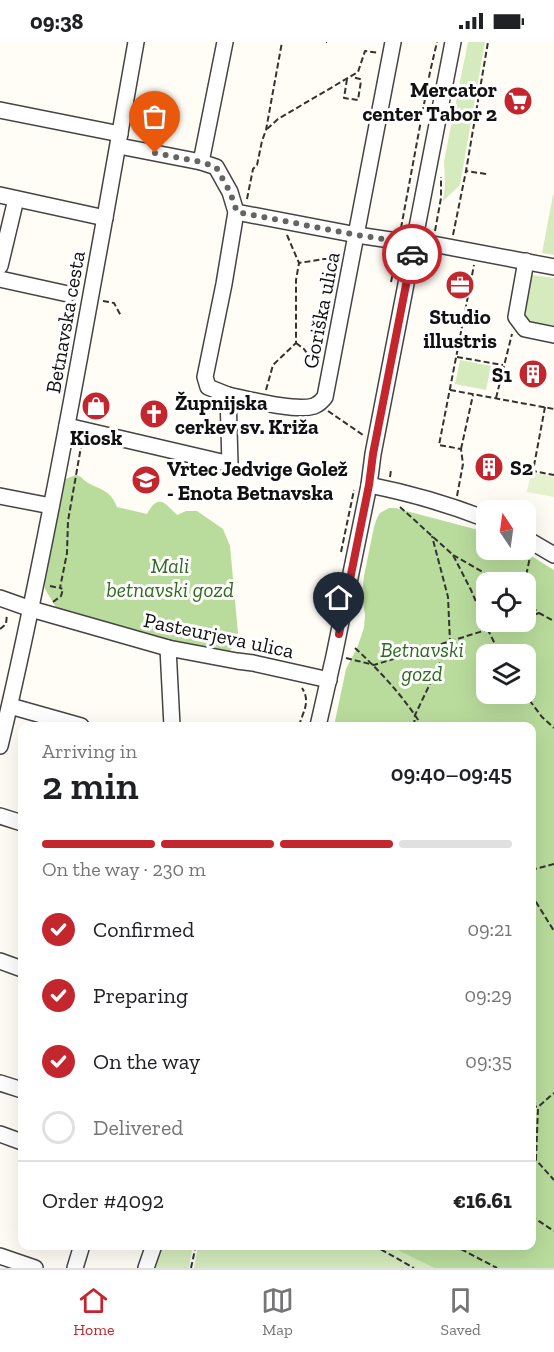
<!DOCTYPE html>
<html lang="en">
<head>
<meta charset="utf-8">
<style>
	:root { --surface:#fff; --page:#f2f2f2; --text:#202124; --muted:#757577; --line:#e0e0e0; --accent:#c4262e }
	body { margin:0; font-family:"Zilla Slab",serif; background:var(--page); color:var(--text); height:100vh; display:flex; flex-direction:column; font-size:22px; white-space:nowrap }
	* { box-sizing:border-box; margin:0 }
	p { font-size:20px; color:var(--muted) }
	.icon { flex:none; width:33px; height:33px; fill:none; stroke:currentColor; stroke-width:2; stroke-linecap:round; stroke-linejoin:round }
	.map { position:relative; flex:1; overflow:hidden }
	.side { position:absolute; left:18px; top:680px; width:518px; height:528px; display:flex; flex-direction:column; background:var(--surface); border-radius:12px; box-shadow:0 6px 24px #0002 }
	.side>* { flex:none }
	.needle { width:39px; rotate:347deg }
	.buttons { position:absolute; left:476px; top:458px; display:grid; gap:12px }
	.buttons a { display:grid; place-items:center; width:60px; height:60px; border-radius:12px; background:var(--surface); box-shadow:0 6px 24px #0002; font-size:30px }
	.pin { position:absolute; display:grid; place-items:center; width:51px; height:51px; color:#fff; margin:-62px -26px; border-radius:50% 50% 50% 0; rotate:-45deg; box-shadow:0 0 6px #0007 }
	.pin .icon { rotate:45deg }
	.courier { position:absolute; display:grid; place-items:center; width:60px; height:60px; margin:-30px; border:4px solid #c4262e; border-radius:50%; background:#fff; color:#222; box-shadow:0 2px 8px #0007 }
	.head em { font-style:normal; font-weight:600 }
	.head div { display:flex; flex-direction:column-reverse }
	.head { display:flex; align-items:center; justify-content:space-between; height:102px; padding:0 24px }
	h1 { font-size:39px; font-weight:600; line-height:45px }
	.bar { display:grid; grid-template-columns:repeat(4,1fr); gap:9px 6px; align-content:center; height:72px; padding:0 24px }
	.bar i { height:8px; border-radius:4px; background:var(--line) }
	.bar .active { background:var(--accent) }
	.bar p { grid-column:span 4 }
	.line { display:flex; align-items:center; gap:15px; padding:0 24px; border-top:2px solid var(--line) }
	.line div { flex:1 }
	ol { padding:0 24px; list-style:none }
	li { display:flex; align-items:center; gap:18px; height:66px }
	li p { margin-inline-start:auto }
	li .icon { padding:6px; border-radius:50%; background:var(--accent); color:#fff; stroke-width:4 }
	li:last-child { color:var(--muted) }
	li i { width:33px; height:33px; border:3px solid var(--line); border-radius:50% }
	.status { display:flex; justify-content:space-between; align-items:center; height:42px; padding:0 30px; background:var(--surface); direction:ltr }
	.status svg { height:16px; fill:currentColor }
	.tabs { display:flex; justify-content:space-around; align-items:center; height:84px; border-top:2px solid var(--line); background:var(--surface); font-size:16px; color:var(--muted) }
	.tabs a { display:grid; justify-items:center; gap:3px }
	.tabs .active { color:var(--accent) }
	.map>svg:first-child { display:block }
	.green { fill:#d5ebbd }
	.forest { fill:#b9dc9c; fill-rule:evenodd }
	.pitch { fill:#e6f2cf }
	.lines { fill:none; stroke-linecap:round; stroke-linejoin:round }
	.minor-casing { stroke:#444; stroke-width:18 }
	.path { stroke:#333; stroke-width:2; stroke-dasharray:6 3; stroke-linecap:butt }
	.minor { stroke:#fff; stroke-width:15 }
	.done { stroke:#646461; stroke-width:6; stroke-dasharray:0 10.8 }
	.route { stroke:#c4262e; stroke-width:8 }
	.labels { text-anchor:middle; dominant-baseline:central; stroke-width:6; stroke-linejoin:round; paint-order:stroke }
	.poi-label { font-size:21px; font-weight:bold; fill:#111; stroke:#fff; text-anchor:start }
	.street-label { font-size:21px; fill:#111; stroke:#fff }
	.park-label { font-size:21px; font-style:italic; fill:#2f6b1f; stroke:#fff }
</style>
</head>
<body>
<div class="status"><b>09:38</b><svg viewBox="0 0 49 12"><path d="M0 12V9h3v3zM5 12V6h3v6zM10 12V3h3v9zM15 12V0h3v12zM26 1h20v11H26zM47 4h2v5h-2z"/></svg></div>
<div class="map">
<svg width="554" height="1226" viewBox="0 0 554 1226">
	<rect width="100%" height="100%" fill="#fffdf5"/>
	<g class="green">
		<polygon points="468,0 485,0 460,143 443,159 445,144 444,119"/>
		<polygon points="553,153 554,153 554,213 542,211"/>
		<path d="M 532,233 L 554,236 L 554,284 C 547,283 536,282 530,279 C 520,273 530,242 532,233 Z"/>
		<polygon points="460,318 491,324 486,348 455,342"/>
		<polygon points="158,1203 193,1203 189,1226 150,1226"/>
		<polygon points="198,1203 387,1203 434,1226 194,1226"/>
	</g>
	<g class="forest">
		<path d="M 76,433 C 82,434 83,438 88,441 C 102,448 111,449 117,465 L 147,472 C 158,451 165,461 177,473 L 186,469 L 197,469 L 223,487 L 230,504 L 238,591 C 236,601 235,606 226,611 L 169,601 L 57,567 L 45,547 L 44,538 L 61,444 L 65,437 Z"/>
		<path d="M 389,466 L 395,466 L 486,490 L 486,507 L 520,507 L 554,528 L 554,1226 L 434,1226 L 387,1203 L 531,1203 L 531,684 L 334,684 L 346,627 L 357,606 L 364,586 L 365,573 L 362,554 L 364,534 L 374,485 L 377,476 L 380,471 ZM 486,540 L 525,540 L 525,579 L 486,579 ZM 486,612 L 525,612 L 525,651 L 486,651 Z"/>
	</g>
	<g class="pitch">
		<polygon points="531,430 554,435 554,455 527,450"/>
		<polygon points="531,1066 537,1066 534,1115 531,1115"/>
	</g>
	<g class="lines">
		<g class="minor-casing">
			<g id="minor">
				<polyline points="0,68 120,92"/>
				<polyline points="119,104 201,120"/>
				<polyline points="0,153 105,176"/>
				<polyline points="236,170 357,193 397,199 415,199 433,202 554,225"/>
				<polyline points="526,219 516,275 525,287 554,293"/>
				<polyline points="0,224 16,157"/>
				<polyline points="0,237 68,252"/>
				<path d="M 228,353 C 248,357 295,370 314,364 C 319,362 322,359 325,355 L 393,0"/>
				<polyline points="67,384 230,422 228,353 208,345 205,335 224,242 236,170 230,150 216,125 201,120 225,0"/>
				<path d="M 369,443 C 409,451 448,462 486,477"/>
				<polyline points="0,454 51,464"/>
				<polyline points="525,496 554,513"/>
				<polyline points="0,556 31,567 168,606 237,619 253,621 329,638"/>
				<polyline points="168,606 172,684"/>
				<polyline points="10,664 81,684"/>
				<polyline points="318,684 334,614 369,443 373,412 453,0"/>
				<path d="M 0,704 C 31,575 56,444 80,313 C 99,209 118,104 136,0"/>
				<polyline points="0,774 22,781"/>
				<polyline points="0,919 22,927"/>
				<polyline points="0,1041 22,1048"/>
				<polyline points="0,1092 22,1100"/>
				<polyline points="0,1214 35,1226"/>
				<polyline points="75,1226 82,1203"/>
				<polyline points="146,1226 154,1203"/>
			</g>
		</g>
		<g class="path">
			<polyline points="326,0 327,0"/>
			<polyline points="347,37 344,56 358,58 361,39 360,37 352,35"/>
			<polyline points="267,87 278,77 358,30 365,9 379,11"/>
			<polyline points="486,132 466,129 488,0"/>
			<polyline points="247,157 253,127 257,123 262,99 266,88 282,0"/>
			<polyline points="401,186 430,30 437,0"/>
			<polyline points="435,189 441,156 441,135"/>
			<polyline points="287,193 299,221 324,217 337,217"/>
			<polyline points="453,193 466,129"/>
			<polyline points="391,240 397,211"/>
			<polyline points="103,259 114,261 121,274"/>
			<polyline points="296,301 304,307 317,326"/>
			<polyline points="457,315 503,323"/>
			<polyline points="266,348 273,323 296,301 296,238 299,221"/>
			<polyline points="450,348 554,367"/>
			<polyline points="496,356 512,292"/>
			<polyline points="545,365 533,429 554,433"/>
			<polyline points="328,369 363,393"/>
			<polyline points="461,407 473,353"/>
			<polyline points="390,435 391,428"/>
			<polyline points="457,454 463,422 461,407 439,403 474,223"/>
			<polyline points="400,465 453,513 471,548 488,588 500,612"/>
			<polyline points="341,510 354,448"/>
			<polyline points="453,513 500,540"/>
			<polyline points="521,540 526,534 530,515"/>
			<polyline points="50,544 59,546"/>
			<polyline points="525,559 539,571 554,579"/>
			<polyline points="53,560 61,554 63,547 60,546 67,511 68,479 82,399"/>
			<polyline points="525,576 539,571"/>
			<polyline points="0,587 6,582 7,572"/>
			<path d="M 355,606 C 380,629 404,655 422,684"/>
			<polyline points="346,616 374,623 515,579"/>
			<polyline points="524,651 542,675 554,686"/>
			<path d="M 299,684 C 303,669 311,660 302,646"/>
			<polyline points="414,684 415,673 450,600 448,555 432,494"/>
			<polyline points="531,828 554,822"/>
			<polyline points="531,852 554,889"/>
			<polyline points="531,1064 538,1065 554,1051"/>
			<polyline points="531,1117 536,1118 554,1138"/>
			<polyline points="536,1118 538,1065"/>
			<polyline points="531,1174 554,1189"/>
			<polyline points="373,1203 414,1226"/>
			<polyline points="453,1203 497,1226"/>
			<polyline points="191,1226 196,1203"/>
		</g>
		<use href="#minor" class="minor"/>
	</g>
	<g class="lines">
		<polyline class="done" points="155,111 201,120 216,125 230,150 237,170 357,193 397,199 415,200 412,212"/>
		<polyline class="route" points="339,592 369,443 373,412 412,212"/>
	</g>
	<defs>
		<g id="supermarket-disc" transform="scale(1.5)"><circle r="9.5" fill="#c4262e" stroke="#fff"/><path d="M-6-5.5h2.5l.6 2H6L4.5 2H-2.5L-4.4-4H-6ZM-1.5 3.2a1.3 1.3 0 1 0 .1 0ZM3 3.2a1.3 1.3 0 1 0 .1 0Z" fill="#fff"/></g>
		<g id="office-disc" transform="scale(1.5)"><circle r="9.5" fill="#c4262e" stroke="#fff"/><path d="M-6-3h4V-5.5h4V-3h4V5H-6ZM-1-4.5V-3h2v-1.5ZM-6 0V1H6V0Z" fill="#fff"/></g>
		<g id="building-disc" transform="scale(1.5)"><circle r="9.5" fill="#c4262e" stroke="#fff"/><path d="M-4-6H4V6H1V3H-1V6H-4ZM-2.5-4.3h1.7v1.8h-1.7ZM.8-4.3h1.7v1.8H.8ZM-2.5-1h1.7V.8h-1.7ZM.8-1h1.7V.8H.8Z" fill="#fff"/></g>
		<g id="shop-disc" transform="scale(1.5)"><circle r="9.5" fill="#c4262e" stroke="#fff"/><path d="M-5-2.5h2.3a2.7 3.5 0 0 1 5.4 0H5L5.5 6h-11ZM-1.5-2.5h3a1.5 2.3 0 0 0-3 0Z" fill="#fff"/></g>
		<g id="church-disc" transform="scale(1.5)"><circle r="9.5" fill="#c4262e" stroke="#fff"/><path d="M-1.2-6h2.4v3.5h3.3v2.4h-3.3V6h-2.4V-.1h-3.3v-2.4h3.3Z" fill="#fff"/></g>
		<g id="school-disc" transform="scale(1.5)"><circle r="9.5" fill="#c4262e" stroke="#fff"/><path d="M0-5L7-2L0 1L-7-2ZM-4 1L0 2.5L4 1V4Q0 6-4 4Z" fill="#fff"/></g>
	</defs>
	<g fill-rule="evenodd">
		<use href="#supermarket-disc" x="518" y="59"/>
		<use href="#office-disc" x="460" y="243"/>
		<use href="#building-disc" x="533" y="332"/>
		<use href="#shop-disc" x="96" y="364"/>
		<use href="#church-disc" x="154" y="372"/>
		<use href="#building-disc" x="489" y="425"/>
		<use href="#school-disc" x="146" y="438"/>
	</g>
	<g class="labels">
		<g class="poi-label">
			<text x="497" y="47" text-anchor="end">Mercator<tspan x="497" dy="24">center Tabor 2</tspan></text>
			<text x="460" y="274" text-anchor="middle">Studio<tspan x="460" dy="24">illustris</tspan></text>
			<text x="512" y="332" text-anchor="end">S1</text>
			<text x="175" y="360">Župnijska<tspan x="175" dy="24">cerkev sv. Križa</tspan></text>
			<text x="96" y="395" text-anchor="middle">Kiosk</text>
			<text x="510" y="425">S2</text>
			<text x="167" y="426">Vrtec Jedvige Golež<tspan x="167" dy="24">- Enota Betnavska</tspan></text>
		</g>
		<g class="street-label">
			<text transform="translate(321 268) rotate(-79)">Goriška ulica</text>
			<text transform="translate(65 280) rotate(-80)">Betnavska cesta</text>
			<text transform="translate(219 593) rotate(12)">Pasteurjeva ulica</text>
		</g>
		<g class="park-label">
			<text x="170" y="523">Mali<tspan x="170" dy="24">betnavski gozd</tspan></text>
			<text x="422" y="607">Betnavski<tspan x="422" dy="24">gozd</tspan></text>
		</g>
	</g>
</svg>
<div class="buttons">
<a><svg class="needle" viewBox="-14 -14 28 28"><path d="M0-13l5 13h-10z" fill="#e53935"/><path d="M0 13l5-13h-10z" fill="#757577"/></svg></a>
<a><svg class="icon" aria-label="locate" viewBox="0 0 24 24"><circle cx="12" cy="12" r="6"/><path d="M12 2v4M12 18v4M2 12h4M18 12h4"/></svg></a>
<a><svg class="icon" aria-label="layers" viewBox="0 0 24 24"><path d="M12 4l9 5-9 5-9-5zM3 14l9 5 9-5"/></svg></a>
</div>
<div class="pin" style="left:155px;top:111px;background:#ea580c"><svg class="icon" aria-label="bag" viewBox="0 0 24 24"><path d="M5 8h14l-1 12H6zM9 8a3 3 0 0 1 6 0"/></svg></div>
<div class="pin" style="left:339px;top:592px;background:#1f2937"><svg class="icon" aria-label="home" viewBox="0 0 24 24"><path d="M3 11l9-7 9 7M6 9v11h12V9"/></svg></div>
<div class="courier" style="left:412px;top:212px"><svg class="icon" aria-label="car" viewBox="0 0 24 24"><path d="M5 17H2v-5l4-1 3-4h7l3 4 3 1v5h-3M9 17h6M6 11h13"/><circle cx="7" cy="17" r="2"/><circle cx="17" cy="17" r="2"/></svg></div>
<section class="side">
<div class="head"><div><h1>2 min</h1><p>Arriving in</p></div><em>09:40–09:45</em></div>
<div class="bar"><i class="active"></i><i class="active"></i><i class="active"></i><i></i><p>On the way · 230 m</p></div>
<ol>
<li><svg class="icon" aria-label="check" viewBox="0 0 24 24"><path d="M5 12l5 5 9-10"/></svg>Confirmed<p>09:21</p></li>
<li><svg class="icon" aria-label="check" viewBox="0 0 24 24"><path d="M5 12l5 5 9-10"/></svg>Preparing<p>09:29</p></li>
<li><svg class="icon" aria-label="check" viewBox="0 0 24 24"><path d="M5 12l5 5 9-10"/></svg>On the way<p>09:35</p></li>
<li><i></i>Delivered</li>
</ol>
<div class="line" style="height:78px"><div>Order #4092</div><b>€16.61</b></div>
</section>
</div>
<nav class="tabs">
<a class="active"><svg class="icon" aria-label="home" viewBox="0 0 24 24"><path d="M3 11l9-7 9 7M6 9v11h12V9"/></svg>Home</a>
<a><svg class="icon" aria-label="map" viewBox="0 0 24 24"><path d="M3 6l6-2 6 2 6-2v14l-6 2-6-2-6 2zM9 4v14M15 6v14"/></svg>Map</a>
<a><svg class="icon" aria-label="saved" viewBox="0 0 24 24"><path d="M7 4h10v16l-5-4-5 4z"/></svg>Saved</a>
</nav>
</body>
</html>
